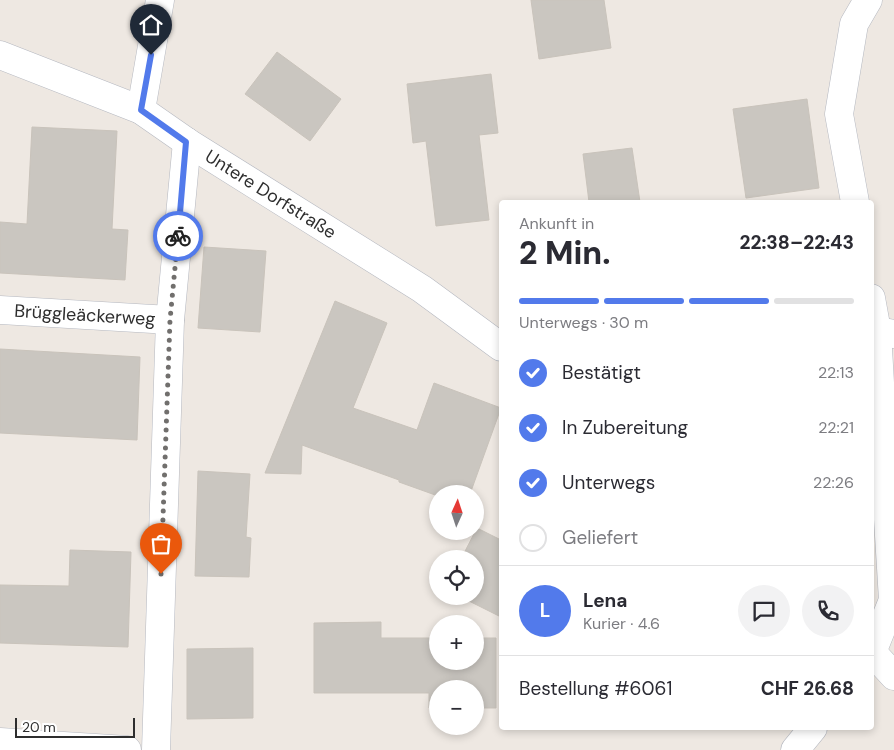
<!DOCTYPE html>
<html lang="de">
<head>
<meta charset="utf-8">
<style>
	:root { --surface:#fff; --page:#f2f2f3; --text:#2b2b33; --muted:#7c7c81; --line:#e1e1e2; --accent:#527aeb }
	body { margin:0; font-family:"DM Sans",sans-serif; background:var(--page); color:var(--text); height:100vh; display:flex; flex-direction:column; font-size:19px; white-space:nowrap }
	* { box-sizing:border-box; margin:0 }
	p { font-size:16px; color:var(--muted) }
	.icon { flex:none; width:28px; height:28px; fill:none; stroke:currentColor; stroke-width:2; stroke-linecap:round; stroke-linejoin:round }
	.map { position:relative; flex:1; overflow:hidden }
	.drawer { position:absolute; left:499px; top:200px; width:375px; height:530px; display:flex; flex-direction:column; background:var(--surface); border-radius:5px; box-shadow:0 2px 8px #0003 }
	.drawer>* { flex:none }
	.needle { width:32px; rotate:3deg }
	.controls { position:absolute; left:429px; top:485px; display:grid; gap:10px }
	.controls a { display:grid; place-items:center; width:55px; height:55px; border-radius:50%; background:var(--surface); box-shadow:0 2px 8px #0003; font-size:25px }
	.scale { position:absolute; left:15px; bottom:12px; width:120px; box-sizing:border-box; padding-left:5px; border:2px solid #2e2e2e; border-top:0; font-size:14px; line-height:18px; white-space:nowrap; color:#2e2e2e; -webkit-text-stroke:4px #fff; paint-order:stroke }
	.pin { position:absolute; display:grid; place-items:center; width:42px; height:42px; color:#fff; margin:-51px -21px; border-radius:50% 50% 50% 0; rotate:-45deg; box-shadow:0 0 5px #0007 }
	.pin .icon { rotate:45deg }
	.courier { position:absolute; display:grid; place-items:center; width:50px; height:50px; margin:-25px; border:4px solid #527aeb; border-radius:50%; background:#fff; color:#222; box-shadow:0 1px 6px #0007 }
	.summary em { font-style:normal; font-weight:800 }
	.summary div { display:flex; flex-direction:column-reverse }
	.summary { display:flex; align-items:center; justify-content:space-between; height:85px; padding:0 20px }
	h1 { font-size:32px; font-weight:800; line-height:38px }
	.bar { display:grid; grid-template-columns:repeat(4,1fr); gap:8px 5px; align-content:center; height:60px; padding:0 20px }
	.bar i { height:6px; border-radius:4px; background:var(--line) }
	.bar .active { background:var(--accent) }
	.bar p { grid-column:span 4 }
	.line { display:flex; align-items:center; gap:12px; padding:0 20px; border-top:1px solid var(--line) }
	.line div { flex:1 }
	.round { display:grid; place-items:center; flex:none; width:52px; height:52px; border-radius:26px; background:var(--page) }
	ol { padding:0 20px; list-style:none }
	li { display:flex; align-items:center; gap:15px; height:55px }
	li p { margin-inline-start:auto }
	li .icon { padding:5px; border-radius:50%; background:var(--accent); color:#fff; stroke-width:4 }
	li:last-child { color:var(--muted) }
	li i { width:28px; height:28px; border:2px solid var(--line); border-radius:50% }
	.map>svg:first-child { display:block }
	.building { fill:#cac6c0; stroke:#c9c3bb }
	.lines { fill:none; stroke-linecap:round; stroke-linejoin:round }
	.minor-casing { stroke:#b5b8c0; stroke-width:29 }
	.minor { stroke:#fff; stroke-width:28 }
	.done { stroke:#716f6d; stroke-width:5; stroke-dasharray:0 9 }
	.route { stroke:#527aeb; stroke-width:6 }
	.labels { text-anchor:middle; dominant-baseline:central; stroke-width:4; stroke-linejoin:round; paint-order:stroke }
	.street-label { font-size:18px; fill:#2e2e2e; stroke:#fff }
</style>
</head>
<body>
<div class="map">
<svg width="894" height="750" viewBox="0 0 894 750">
	<rect width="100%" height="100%" fill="#eee8e2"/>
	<g class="building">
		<polygon points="531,0 604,0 611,48 539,59"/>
		<polygon points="277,52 341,99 310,141 245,94"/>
		<polygon points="491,74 498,133 479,135 489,220 436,226 426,141 413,143 407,84"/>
		<polygon points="807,99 819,188 746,198 733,109"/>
		<polygon points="32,127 117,131 112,229 128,230 125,280 0,273 0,222 27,224"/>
		<polygon points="632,148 640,202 589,202 583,154"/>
		<polygon points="204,247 266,251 260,332 198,328"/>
		<polygon points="335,301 387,323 353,408 417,430 434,383 501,408 470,494 438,494 438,496 399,482 399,480 302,445 301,474 265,473"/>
		<polygon points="0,349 140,357 137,440 0,433"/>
		<polygon points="198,471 250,474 246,537 251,538 249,577 195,576"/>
		<polygon points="477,528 501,540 501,617 459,596 475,596 475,559 461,559"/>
		<polygon points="70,550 131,552 128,647 0,643 0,585 69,586"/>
		<polygon points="381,622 381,638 438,638 438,661 475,661 475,638 496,638 496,708 475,708 475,689 438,689 438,708 429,708 429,693 314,693 314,623"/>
		<polygon points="253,648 253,718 187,719 187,649"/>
	</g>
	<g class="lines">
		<g class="minor-casing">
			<g id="minor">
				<path id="s1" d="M 0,55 L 141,110 L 187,142 L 422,289 L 501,347"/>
				<polyline points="141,110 160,0"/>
				<polyline points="855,202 839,114 854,24 868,0"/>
				<polyline points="871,298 877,331 894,334"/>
				<path id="s2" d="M 0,310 L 170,320"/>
				<polyline points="877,331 887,503"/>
				<polyline points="871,651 894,676"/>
				<polyline points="871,655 893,600 887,503 894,505"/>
				<polyline points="0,742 127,750"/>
				<polyline points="156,750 170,320 187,142"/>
				<polyline points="795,750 813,728"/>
			</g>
		</g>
		<use href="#minor" class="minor"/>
	</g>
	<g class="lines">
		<polyline class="done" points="161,574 170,320 178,236"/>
		<polyline class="route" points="151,55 141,110 186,142 178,236"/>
	</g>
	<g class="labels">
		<g class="street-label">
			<text stroke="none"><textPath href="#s1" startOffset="306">Untere Dorfstraße</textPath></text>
			<text stroke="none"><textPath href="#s2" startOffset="85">Brüggleäckerweg</textPath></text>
		</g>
	</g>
</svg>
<div class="controls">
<a><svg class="needle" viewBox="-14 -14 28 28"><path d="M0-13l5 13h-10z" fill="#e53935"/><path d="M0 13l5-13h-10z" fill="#7c7c81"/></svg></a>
<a><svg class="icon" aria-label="locate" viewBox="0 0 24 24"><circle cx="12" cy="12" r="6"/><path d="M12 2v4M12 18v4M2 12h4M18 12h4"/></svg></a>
<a>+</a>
<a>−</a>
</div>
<div class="scale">20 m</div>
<div class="pin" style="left:161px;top:574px;background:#ea580c"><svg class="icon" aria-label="bag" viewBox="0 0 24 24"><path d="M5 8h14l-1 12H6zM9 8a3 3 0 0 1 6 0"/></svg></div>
<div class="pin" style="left:151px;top:55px;background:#1f2937"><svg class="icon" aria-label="home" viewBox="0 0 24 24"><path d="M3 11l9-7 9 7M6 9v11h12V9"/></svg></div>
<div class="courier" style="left:178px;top:236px"><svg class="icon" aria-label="bike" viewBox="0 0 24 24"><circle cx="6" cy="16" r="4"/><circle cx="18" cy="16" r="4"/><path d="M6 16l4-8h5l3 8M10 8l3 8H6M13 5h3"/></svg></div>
<section class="drawer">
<div class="summary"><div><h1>2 Min.</h1><p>Ankunft in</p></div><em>22:38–22:43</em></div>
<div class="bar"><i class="active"></i><i class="active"></i><i class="active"></i><i></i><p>Unterwegs · 30 m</p></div>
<ol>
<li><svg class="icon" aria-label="check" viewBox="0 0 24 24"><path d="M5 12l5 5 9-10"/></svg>Bestätigt<p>22:13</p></li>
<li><svg class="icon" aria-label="check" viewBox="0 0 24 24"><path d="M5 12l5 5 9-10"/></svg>In Zubereitung<p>22:21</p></li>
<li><svg class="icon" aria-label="check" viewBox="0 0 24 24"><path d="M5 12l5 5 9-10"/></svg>Unterwegs<p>22:26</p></li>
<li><i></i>Geliefert</li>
</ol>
<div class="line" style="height:90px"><b class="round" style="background:var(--accent);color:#fff">L</b><div><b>Lena</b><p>Kurier · 4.6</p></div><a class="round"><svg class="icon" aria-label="chat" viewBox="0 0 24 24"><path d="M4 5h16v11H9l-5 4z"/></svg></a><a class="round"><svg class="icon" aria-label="phone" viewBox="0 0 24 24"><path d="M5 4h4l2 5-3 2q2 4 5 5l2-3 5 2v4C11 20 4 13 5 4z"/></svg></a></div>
<div class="line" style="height:65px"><div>Bestellung #6061</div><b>CHF 26.68</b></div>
</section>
</div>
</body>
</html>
